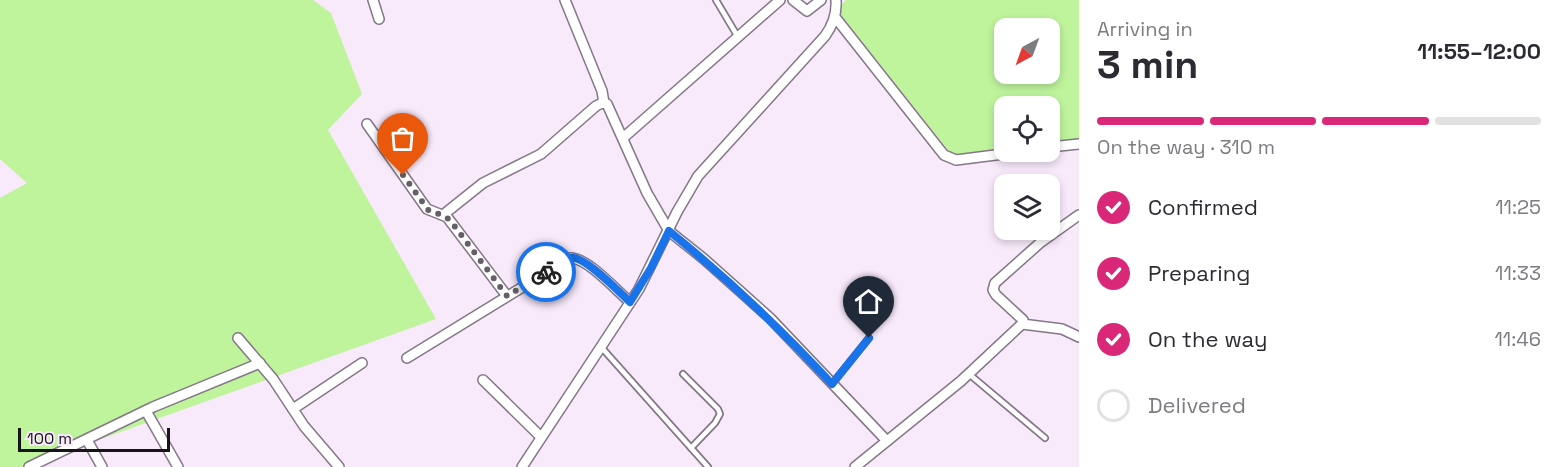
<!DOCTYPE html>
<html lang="en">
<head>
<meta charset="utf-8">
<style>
	:root { --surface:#fff; --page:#f2f2f3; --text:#2b2b33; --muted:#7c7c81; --line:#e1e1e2; --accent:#db2777 }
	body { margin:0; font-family:"Space Grotesk",sans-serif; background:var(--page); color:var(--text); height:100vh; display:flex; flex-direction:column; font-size:22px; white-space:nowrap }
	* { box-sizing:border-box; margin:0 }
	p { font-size:20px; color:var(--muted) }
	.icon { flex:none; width:33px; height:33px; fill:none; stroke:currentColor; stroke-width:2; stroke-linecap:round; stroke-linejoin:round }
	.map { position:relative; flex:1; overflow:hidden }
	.details { display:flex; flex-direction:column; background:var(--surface); width:480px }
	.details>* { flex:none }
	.needle { width:39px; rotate:221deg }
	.fabs { position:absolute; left:994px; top:18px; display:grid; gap:12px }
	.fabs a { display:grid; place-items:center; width:66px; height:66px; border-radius:12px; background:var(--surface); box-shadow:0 3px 9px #0003; font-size:30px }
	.scale { position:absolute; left:18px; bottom:15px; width:152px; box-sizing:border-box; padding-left:6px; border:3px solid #181319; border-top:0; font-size:16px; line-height:21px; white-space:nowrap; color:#181319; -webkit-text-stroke:4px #f8e9fb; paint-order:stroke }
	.pin { position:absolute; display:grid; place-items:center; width:51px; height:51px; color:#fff; margin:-62px -26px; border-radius:50% 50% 50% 0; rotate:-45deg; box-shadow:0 0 6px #0007 }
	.pin .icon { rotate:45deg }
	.courier { position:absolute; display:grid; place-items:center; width:60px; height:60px; margin:-30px; border:4px solid #1a73e8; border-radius:50%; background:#fff; color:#222; box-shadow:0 2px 8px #0007 }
	.head em { font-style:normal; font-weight:700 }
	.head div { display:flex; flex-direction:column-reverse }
	.head { display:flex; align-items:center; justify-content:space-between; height:102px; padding:0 18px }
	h1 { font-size:39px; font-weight:700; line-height:45px }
	.bar { display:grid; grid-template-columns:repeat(4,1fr); gap:9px 6px; align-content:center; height:72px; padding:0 18px }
	.bar i { height:8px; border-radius:4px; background:var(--line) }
	.bar .on { background:var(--accent) }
	.bar p { grid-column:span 4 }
	ol { padding:0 18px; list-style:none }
	li { display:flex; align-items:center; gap:18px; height:66px }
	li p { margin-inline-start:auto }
	li .icon { padding:6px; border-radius:50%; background:var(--accent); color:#fff; stroke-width:4 }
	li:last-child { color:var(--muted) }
	li i { width:33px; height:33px; border:3px solid var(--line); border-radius:50% }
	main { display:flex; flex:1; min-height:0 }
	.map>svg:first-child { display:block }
	.green { fill:#bff49d; fill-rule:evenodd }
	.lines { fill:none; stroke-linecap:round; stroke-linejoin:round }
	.lane-casing { stroke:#847787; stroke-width:8 }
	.street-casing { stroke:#847787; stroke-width:12 }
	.lane { stroke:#fff; stroke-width:4.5 }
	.street { stroke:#fff; stroke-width:9 }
	.done { stroke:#665e68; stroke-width:6; stroke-dasharray:0 10.8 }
	.route { stroke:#1a73e8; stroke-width:8 }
</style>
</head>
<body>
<main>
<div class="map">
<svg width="1079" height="467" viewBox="0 0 1079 467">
	<rect width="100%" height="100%" fill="#f8e9fb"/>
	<g class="green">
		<polygon points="0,0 313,0 331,13 362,94 328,130 436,319 23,467 0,467 0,198 27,183 0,159"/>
		<path d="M 846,0 L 1079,0 L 1079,144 L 1050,147 L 1050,106 L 1005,106 L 1005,152 L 956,160 L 837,10 ZM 1005,28 L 1050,28 L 1050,74 L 1005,74 Z"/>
	</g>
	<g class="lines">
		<g class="lane-casing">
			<g id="lane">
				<polyline points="716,0 738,37"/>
				<polyline points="602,348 708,467"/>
				<polyline points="683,374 718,409 720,414 715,423 691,448"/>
				<polyline points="969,374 1045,438"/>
				<polyline points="832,384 869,338"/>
			</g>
		</g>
		<g class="street-casing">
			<g id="street">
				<polyline points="373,0 379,19"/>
				<polyline points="565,0 602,91 604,103"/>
				<polyline points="793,0 807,11 821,0"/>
				<polyline points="835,17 944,155 956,160 1019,152"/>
				<polyline points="367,124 427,209 447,217 507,296"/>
				<polyline points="623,138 780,0"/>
				<polyline points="1050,147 1079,144"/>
				<polyline points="443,215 483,183 541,154 596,106 602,103 607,104 647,193 669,231 704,259 770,318 887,441"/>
				<polyline points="1022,324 1062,329 1079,337"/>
				<polyline points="238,338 273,379 304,426 339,467"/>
				<path d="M 407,358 L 570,258 C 587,257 617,291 630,302"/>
				<polyline points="483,380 541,437"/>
				<polyline points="293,409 362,363"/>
				<polyline points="146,411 178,467"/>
				<polyline points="87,440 102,467"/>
				<polyline points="29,467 153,407 260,363"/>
				<path d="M 522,467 L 639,289 L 677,212 L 698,176 L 825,36 C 833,25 837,14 836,0"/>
				<polyline points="855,467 961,381 1022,324 1023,320 996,295 993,290 995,283 1041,242 1079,215"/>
			</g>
		</g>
		<use href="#lane" class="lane"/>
		<use href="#street" class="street"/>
	</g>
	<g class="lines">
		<polyline class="done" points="403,175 429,211 443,215 450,220 507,296 546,272"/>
		<path class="route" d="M 546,272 C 554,268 563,260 571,258 C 584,255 620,293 630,302 L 651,268 L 669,231 C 727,278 781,329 832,384 L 869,338"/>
	</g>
</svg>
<div class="fabs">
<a><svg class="needle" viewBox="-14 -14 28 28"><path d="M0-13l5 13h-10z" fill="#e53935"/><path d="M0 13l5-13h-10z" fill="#7c7c81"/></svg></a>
<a><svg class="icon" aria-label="locate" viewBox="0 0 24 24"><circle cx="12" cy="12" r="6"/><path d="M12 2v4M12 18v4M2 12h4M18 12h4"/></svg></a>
<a><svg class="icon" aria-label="layers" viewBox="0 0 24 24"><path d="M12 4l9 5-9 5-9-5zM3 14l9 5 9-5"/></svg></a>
</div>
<div class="scale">100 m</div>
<div class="pin" style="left:403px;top:175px;background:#ea580c"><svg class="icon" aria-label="bag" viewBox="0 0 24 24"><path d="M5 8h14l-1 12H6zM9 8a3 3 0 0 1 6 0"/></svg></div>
<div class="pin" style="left:869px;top:338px;background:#1f2937"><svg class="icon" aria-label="home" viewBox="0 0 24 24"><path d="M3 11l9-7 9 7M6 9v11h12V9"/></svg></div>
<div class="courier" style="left:546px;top:272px"><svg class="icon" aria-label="bike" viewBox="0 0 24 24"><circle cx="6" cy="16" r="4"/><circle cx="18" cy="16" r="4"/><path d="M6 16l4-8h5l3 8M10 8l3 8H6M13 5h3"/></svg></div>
</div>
<section class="details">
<div class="head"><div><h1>3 min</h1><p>Arriving in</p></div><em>11:55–12:00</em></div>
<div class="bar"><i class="on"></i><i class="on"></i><i class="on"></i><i></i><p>On the way · 310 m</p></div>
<ol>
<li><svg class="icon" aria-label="check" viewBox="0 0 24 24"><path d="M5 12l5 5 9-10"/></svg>Confirmed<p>11:25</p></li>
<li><svg class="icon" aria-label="check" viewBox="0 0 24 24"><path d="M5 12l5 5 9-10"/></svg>Preparing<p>11:33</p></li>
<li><svg class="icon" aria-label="check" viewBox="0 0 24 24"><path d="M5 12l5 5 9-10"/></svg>On the way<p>11:46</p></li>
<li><i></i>Delivered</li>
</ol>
</section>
</main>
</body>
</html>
